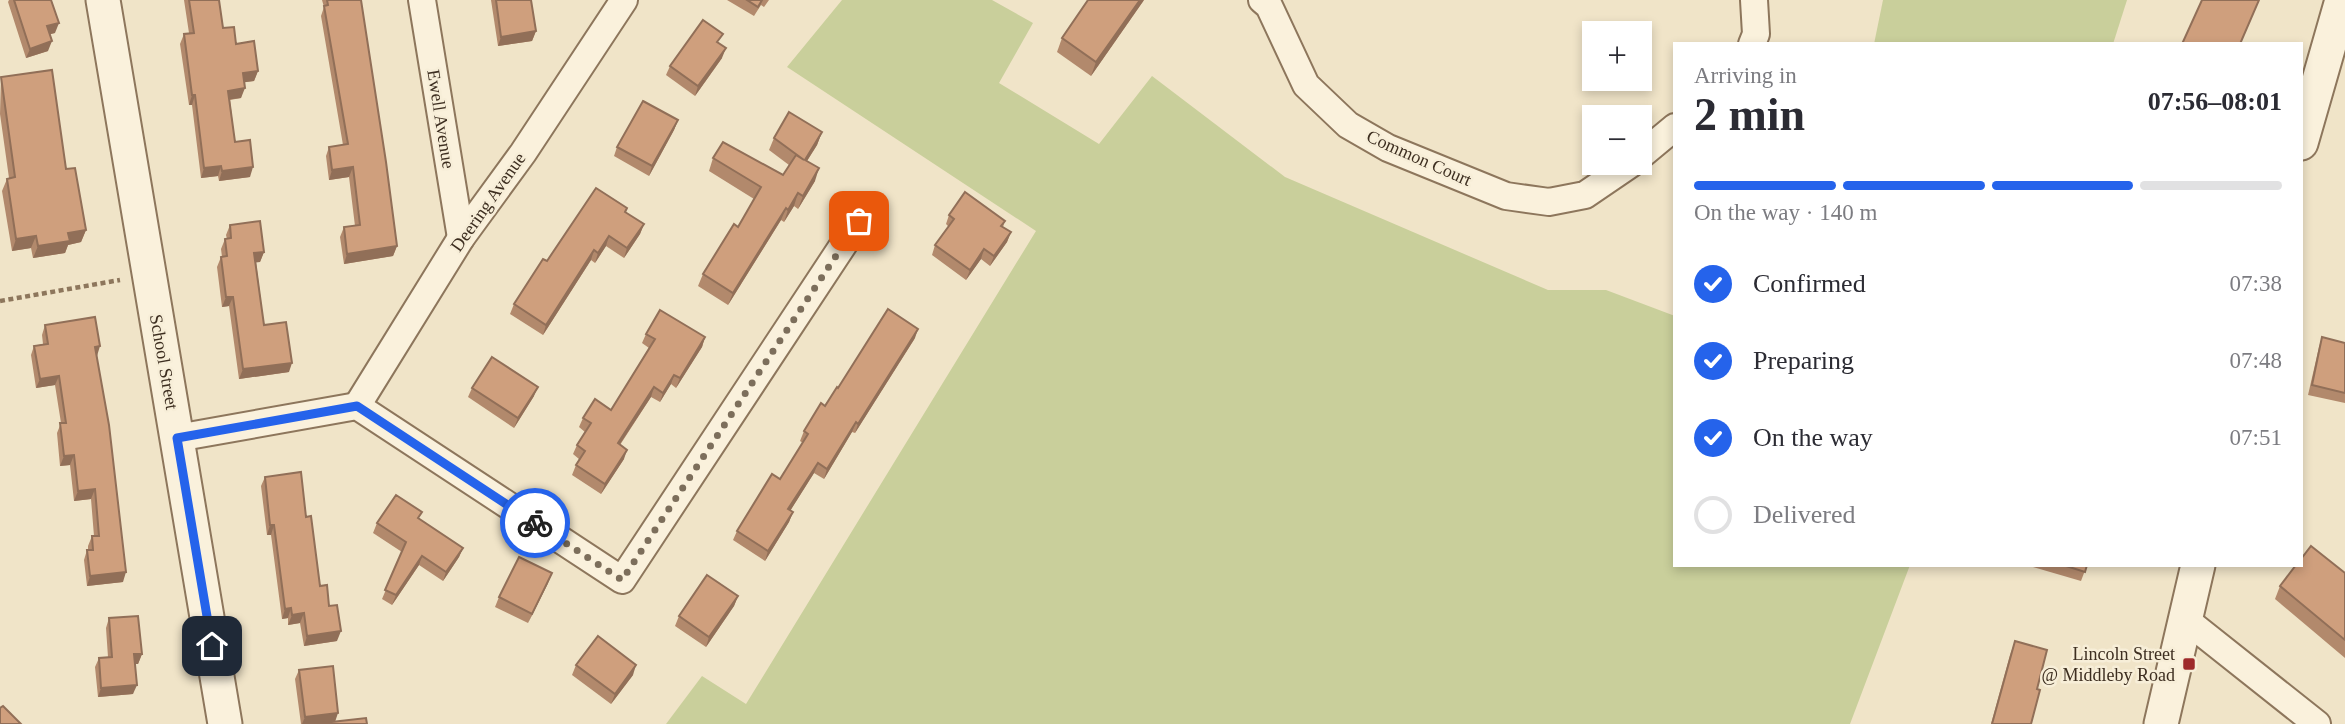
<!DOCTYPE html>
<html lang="en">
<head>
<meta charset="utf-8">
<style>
	:root { --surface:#fff; --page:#f7f7f7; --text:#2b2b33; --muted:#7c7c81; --line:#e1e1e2; --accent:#2563eb }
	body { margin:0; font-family:"Times New Roman",serif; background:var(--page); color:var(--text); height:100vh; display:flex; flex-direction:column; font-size:26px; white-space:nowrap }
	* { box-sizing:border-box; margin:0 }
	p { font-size:23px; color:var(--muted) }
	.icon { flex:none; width:38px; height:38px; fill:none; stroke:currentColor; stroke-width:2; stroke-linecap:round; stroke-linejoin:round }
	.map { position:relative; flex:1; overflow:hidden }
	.sheet { position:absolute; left:1673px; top:42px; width:630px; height:525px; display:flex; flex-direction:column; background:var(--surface); border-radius:0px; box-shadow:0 4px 10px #0003 }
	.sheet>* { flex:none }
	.buttons { position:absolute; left:1582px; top:21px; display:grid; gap:14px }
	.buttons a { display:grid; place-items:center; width:70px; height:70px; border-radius:0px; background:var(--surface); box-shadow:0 4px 10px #0003; font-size:35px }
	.pin { position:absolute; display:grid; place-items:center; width:60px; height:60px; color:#fff; margin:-30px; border-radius:14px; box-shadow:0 4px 10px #0006 }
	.courier { position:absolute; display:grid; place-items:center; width:70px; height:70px; margin:-35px; border:5px solid #2563eb; border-radius:50%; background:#fff; color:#222; box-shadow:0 2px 9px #0007 }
	.headline em { font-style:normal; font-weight:600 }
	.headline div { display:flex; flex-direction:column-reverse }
	.headline { display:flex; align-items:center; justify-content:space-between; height:119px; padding:0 21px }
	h1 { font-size:46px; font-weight:600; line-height:52px }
	.bar { display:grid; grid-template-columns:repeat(4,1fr); gap:10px 7px; align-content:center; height:84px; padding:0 21px }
	.bar i { height:9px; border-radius:5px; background:var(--line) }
	.bar .selected { background:var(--accent) }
	.bar p { grid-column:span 4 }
	ol { padding:0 21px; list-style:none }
	li { display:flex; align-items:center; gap:21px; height:77px }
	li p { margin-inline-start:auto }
	li .icon { padding:7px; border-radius:50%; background:var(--accent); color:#fff; stroke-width:4 }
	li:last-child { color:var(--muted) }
	li i { width:38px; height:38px; border:4px solid var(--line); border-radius:50% }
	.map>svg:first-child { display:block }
	.green { fill:#c9cf9b }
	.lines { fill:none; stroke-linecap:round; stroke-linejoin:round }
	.minor-casing { stroke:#8d765c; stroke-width:30 }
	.tertiary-casing { stroke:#8d765c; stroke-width:37 }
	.path { stroke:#8d765c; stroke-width:4.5; stroke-dasharray:5 3.5; stroke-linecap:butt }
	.minor { stroke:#faf1dc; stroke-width:26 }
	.tertiary { stroke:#faf1dc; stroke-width:33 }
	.wall { fill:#b2896c }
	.shaded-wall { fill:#916f58 }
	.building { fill:#cf9f7d; stroke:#916f58; stroke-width:2 }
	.done { stroke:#7c6e5b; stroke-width:7; stroke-dasharray:0 12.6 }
	.route { stroke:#2563eb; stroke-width:9 }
	.poi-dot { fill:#9e2a2b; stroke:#f7eed8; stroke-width:2.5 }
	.labels { text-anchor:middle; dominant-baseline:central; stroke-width:5; stroke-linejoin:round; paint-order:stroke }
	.street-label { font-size:18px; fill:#3d2e20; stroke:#f7eed8 }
	.poi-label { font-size:18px; fill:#3d2e20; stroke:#f7eed8; text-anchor:end }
</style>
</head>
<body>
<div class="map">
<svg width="2345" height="724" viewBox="0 0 2345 724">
	<rect width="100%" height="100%" fill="#f0e4c8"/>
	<g class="green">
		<polygon points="842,0 992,0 1033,23 999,83 1099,144 1152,76 1285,177 1548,290 1606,290 1675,316 1675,565 1910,565 1850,724 666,724 702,676 746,704 1036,231 787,67"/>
		<polygon points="1883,0 2127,0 2113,44 1874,44"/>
	</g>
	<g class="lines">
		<g class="minor-casing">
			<g id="minor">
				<polyline points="422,0 461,238"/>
				<polyline points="1262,0 1269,6 1306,85 1348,125 1388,148 1506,196 1549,202 1585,195 1632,163"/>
				<polyline points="1752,44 1756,34 1754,0"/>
				<polyline points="1640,156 1675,127"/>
				<polyline points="357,406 461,238 523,153 624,0"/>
				<polyline points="177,438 357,406 622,580 859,221"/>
				<polyline points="2186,620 2317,724"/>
			</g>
		</g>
		<g class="tertiary-casing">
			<g id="tertiary">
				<polyline points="103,0 225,724"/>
				<polyline points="2301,143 2342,0"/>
				<polyline points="2161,724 2198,565"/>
			</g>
		</g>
		<polyline class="path" points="0,301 120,280"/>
		<use href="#minor" class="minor"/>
		<use href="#tertiary" class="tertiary"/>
	</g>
	<g class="wall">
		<polygon points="9,0 51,0 55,33 49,34 48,51 26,58 8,2"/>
		<polygon points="184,0 219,0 223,28 258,71 254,81 244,82 241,98 230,100 235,142 250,177 219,181 218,176 201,178 192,105 189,105 180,44 184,34 189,33"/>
		<polygon points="322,0 361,0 397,246 393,256 344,264 340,237 344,227 355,226 349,177 329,180 326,156 329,147 343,145 321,16 324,7"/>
		<polygon points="491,0 531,0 536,31 532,41 498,46"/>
		<polygon points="727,0 769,0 764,7 761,5 754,16"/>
		<polygon points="1144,0 1091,76 1057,52 1062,38"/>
		<polygon points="719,43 722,58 695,96 666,75 670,66"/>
		<polygon points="1,77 66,169 86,230 81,242 68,245 65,253 33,258 31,248 12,251 2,191 7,179 9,178 0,114"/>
		<polygon points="678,120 674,130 649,176 614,156 617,147"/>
		<polygon points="822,132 817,145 807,161 815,181 798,209 794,206 784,222 781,220 728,305 698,286 703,274 738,227 754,199 709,171 713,158 783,175 789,165 769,150 774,138"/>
		<polygon points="627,208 625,212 644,224 640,234 624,258 606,246 595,263 591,260 543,335 510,314 514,304"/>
		<polygon points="949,215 1005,221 1003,227 1011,232 1007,242 990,266 981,259 966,280 932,255 935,245 949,227 946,224"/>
		<polygon points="230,225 264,252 260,262 256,262 264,325 289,372 239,379 229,306 222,307 217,267 221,257 222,257 221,249 225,239 227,239 226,235"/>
		<polygon points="45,325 97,356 123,582 87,586 84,560 87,550 88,550 88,546 92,536 94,536 91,499 74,501 70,465 60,466 57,433 61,423 55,385 36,388 31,355 34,346 43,344 42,335"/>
		<polygon points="646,334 705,337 702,347 676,388 671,384 660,402 651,397 620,445 624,459 601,494 572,475 576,465 579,459 573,454 577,445 585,432 579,427 583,418 611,410 649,348 642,343"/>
		<polygon points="2322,337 2345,343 2345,403 2308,395 2319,347"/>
		<polygon points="915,338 855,433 852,432 824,479 814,473 790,511 793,512 789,522 765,561 733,540 737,531 780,479 803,443 800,441 804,431 838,388"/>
		<polygon points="472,388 534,396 514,428 468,397"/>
		<polygon points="265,477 306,517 320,586 329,606 337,641 304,646 300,623 288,625 288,618 282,619 271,535 267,535 261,486"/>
		<polygon points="419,519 463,548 459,557 443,581 419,565 392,605 382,599 402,552 373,533 377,523"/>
		<polygon points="2034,565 2087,565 2081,581 2033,567"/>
		<polygon points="2345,573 2345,658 2275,599 2280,586"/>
		<polygon points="548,583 528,623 495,607 499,597"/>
		<polygon points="738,596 734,606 706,647 675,626 679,616"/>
		<polygon points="109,618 142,654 138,664 135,664 133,694 98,697 95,667 99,658 108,657 106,628"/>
		<polygon points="2015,641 2037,689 2031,724 1991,724 2010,655"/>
		<polygon points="576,665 633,675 611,704 572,675"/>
		<polygon points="299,670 335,722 367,724 301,724 295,679"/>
	</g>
	<g class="shaded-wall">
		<polygon points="1140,0 1144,0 1091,76 1096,62"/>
		<polygon points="59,23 55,33 43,36 47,26"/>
		<polygon points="536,31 532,41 498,46 501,37"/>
		<polygon points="52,41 48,51 26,58 30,49"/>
		<polygon points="726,48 722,58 695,96 698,86"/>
		<polygon points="258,71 254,81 239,83 243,73"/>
		<polygon points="245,88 241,98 225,100 228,91"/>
		<polygon points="192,95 195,95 192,105 189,105"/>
		<polygon points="678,120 674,130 649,176 652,166"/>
		<polygon points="822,132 817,145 800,172 805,160"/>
		<polygon points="221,166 218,176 201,178 204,168"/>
		<polygon points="253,167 250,177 219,181 222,171"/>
		<polygon points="353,167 349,177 329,180 332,170"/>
		<polygon points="819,168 815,181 798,209 803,196"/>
		<polygon points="798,193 794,206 784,222 788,210"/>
		<polygon points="786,208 781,220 728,305 733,293"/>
		<polygon points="644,224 640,234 624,258 627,248"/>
		<polygon points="86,230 81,242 68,245 65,253 33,258 38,246 68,233"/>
		<polygon points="1011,232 1007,242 990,266 994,256"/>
		<polygon points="36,236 31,248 12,251 16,239"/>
		<polygon points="609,236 606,246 595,263 598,253"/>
		<polygon points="397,246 393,256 344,264 347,254"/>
		<polygon points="984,249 981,259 966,280 970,270"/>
		<polygon points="594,250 591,260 543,335 546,325"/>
		<polygon points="264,252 260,262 251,263 254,253"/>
		<polygon points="226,297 233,297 229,306 222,307"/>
		<polygon points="918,329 915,338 855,433 858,424"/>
		<polygon points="705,337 702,347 676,388 680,378"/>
		<polygon points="100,346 97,356 95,347"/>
		<polygon points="292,363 289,372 239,379 243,369"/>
		<polygon points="674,375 671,384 660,402 663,393"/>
		<polygon points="59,376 55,385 36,388 40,379"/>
		<polygon points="538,387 534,396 514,428 518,418"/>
		<polygon points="654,387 651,397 614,453 618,443"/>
		<polygon points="856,422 852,432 824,479 827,469"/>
		<polygon points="627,450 624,459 601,494 605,484"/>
		<polygon points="74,455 70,465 60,466 64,456"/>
		<polygon points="818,463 814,473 785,519 788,509"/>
		<polygon points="95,489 91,499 74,501 78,491"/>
		<polygon points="793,512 789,522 765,561 768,551"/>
		<polygon points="270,525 274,525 271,535 267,535"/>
		<polygon points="463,548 459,557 443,581 446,572"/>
		<polygon points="422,556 419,565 392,605 396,595"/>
		<polygon points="126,572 123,582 87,586 90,576"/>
		<polygon points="552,573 548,583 528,623 532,614"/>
		<polygon points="738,596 734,606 706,647 709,637"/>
		<polygon points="291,608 288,618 282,619 285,609"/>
		<polygon points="304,613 300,623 288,625 292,615"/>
		<polygon points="341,631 337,641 304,646 307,636"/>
		<polygon points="134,654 142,654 138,664 131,664"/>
		<polygon points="636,665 633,675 611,704 615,694"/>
		<polygon points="137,685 133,694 98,697 101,688"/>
		<polygon points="338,713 335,722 322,724 302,724 305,717"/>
	</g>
	<g class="building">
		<polygon points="14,0 51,0 59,23 47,26 52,41 30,49"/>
		<polygon points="189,0 219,0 223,28 234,27 236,44 254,41 258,71 243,73 245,88 228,91 235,142 250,140 253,167 222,171 221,166 204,168 195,95 192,95 184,34 194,33"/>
		<polygon points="327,0 361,0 386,162 397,246 347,254 344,227 360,225 353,167 332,170 329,147 348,144 324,6 328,5"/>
		<polygon points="496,0 531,0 536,31 501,37"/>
		<polygon points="747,0 762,0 758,7"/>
		<polygon points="1088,0 1140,0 1096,62 1062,38"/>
		<polygon points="2202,0 2259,0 2240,44 2182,44"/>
		<polygon points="703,20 723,34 717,42 726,48 698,86 670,66"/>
		<polygon points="52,70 66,169 75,168 86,230 68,233 70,241 38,246 36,236 16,239 7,179 15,177 1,77"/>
		<polygon points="643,101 678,120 652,166 617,147"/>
		<polygon points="789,112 822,132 805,160 819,168 803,196 798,193 788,210 786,208 733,293 703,274 734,224 738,227 761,187 713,158 723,142 783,175 796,155 804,160 774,138"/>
		<polygon points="596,188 627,208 625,212 644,224 627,248 609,236 598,253 594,250 546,325 514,304 543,259 547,261"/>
		<polygon points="965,192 1005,221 1001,226 1011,232 994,256 984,249 970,270 935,245 954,219 949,215"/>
		<polygon points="260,221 264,252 254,253 264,325 286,322 292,363 243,369 233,297 226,297 221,257 227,256 225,239 231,238 230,225"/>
		<polygon points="888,309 918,329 858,424 856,422 827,469 818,463 788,509 793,512 768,551 737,531 772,474 780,479 808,434 804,431 821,403 825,406 837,387 838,388"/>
		<polygon points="660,310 705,337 680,378 674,375 663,393 654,387 618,443 627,450 605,484 576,465 585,451 577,445 591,423 583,418 595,399 611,410 655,339 646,334"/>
		<polygon points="95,317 100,346 95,347 109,425 126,572 90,576 87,550 93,550 92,536 99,536 95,489 78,491 74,455 64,456 60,423 66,423 59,376 40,379 34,346 48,344 45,325"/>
		<polygon points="2322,337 2345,343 2345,393 2312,385"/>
		<polygon points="492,357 538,387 518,418 472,388"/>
		<polygon points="301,472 306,517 311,516 320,586 327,585 329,606 337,605 341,631 307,636 304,613 292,615 291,608 285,609 274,525 270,525 265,477"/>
		<polygon points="396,495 422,512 418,518 463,548 446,572 422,556 396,595 385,590 406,542 377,523"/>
		<polygon points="2311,546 2345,573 2345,640 2280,586 2296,565 2301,565 2301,559"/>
		<polygon points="519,557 552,573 532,614 499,597"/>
		<polygon points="2063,565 2087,565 2085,572"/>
		<polygon points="707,575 738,596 709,637 679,616"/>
		<polygon points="138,616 142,654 134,654 137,685 101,688 99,658 112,657 109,618"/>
		<polygon points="598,636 636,665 615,694 576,665"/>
		<polygon points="2015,641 2047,650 2037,689 2040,690 2031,724 1992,724"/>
		<polygon points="333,666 338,713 305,717 299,670"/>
		<polygon points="3,706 21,724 0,724 0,708"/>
		<polygon points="366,718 367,724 323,724 323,723"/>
	</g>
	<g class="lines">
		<polyline class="done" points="535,523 622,580 859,221"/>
		<polyline class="route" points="212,646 177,438 357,406 535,523"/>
	</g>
	<rect class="poi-dot" x="2182" y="657" width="14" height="14" rx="3.5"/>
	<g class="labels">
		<g class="street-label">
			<text transform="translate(441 119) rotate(81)">Ewell Avenue</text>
			<text transform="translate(1419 158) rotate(24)">Common Court</text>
			<text transform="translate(488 202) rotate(-55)">Deering Avenue</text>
			<text transform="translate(164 362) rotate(80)">School Street</text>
		</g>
		<g class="poi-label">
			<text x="2175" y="654">Lincoln Street<tspan x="2175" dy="21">@ Middleby Road</tspan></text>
		</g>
	</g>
</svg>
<div class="buttons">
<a>+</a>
<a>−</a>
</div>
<div class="pin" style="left:859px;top:221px;background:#ea580c"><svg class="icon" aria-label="bag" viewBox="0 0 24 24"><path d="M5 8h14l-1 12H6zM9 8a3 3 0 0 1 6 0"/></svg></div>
<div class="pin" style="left:212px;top:646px;background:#1f2937"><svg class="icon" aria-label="home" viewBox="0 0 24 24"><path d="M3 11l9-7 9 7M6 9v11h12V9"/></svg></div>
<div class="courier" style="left:535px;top:523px"><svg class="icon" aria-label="bike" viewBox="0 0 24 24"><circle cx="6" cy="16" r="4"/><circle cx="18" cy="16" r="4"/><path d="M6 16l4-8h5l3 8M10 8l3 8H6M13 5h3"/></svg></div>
<section class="sheet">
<div class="headline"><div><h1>2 min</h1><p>Arriving in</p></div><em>07:56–08:01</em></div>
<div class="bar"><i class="selected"></i><i class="selected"></i><i class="selected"></i><i></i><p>On the way · 140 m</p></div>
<ol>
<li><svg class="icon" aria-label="check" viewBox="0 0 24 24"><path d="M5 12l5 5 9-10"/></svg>Confirmed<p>07:38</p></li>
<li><svg class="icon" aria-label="check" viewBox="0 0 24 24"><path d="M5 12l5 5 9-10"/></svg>Preparing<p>07:48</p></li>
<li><svg class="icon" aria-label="check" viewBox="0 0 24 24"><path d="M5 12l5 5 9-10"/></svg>On the way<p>07:51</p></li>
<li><i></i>Delivered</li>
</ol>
</section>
</div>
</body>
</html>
